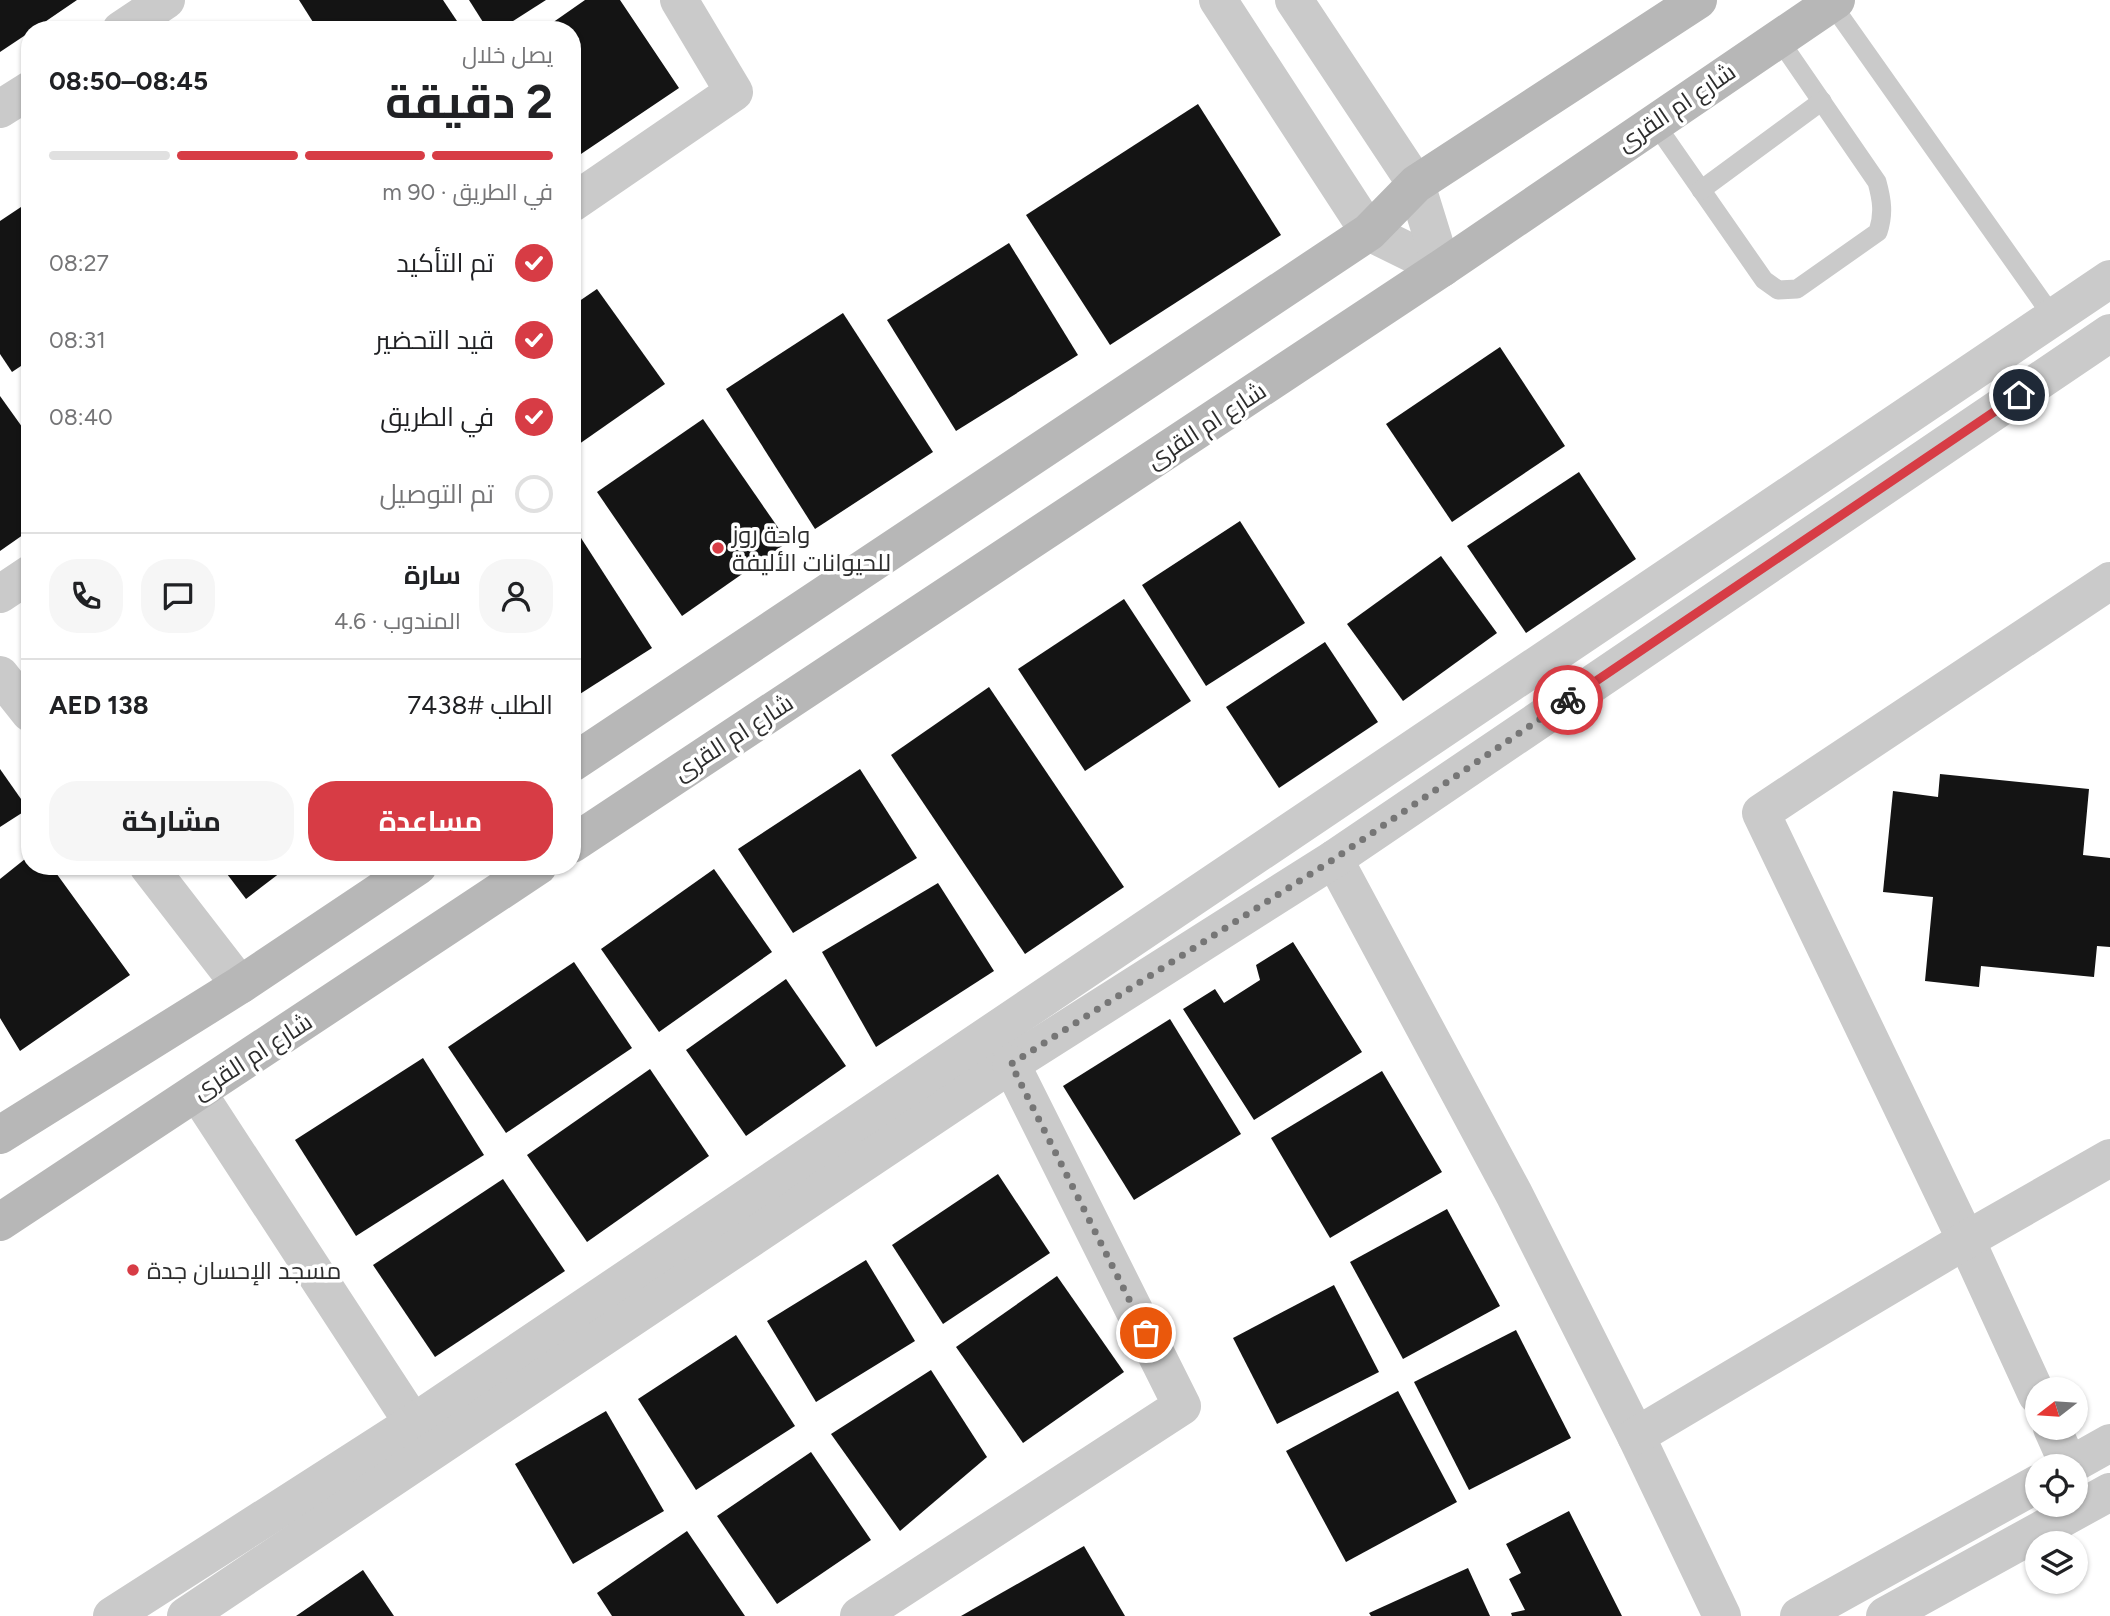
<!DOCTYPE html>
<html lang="ar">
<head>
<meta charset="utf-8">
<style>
	:root { --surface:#fff; --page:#f6f6f6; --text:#202124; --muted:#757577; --line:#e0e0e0; --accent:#d73c45 }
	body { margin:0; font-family:Figtree,Cairo,sans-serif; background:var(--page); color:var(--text); direction:rtl; height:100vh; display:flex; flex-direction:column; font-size:26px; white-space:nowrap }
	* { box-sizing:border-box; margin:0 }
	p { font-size:23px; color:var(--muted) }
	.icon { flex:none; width:38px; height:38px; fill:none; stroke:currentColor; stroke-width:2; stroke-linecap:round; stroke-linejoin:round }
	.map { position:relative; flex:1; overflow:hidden; direction:ltr }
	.details { position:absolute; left:21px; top:21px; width:560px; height:854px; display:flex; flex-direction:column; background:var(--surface); border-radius:28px; box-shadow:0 2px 5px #0004; direction:rtl }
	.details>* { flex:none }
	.needle { width:46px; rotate:253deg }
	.fabs { position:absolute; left:2025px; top:1377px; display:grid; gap:14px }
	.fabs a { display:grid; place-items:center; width:63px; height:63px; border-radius:50%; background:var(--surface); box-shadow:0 2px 5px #0004; font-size:35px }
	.pin { position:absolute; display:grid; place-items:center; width:60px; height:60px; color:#fff; margin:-30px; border:4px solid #fff; border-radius:50%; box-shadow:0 2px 7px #0007 }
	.courier { position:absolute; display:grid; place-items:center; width:70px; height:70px; margin:-35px; border:5px solid #d73c45; border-radius:50%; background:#fff; color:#222; box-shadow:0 2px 9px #0007 }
	.summary em { font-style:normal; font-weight:700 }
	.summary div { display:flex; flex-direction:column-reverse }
	.summary { display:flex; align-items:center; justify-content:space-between; height:119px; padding:0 28px }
	h1 { font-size:46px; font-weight:700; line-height:52px }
	.bar { display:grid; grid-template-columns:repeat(4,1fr); gap:10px 7px; align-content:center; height:84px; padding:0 28px }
	.bar i { height:9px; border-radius:5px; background:var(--line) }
	.bar .current { background:var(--accent) }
	.bar p { grid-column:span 4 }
	.line { display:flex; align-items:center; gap:18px; padding:0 28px; border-top:2px solid var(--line) }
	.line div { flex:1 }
	.round { display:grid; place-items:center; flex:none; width:74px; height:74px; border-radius:28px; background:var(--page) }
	ol { padding:0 28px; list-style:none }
	li { display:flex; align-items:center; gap:21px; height:77px }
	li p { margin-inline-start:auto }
	li .icon { padding:7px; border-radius:50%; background:var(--accent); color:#fff; stroke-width:4 }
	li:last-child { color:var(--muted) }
	li i { width:38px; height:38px; border:4px solid var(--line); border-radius:50% }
	.cta { display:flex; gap:14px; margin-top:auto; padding:14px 28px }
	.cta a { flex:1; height:80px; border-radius:28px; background:var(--accent); color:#fff; font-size:28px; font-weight:700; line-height:80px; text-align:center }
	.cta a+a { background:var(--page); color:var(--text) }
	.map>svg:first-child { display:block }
	.building { fill:#141414 }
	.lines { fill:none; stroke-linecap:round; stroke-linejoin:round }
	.service { stroke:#cacaca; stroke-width:19 }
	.minor { stroke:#cacaca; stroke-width:38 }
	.secondary { stroke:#b7b7b7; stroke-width:38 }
	.done { stroke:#767676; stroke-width:7; stroke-dasharray:0 12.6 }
	.route { stroke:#d73c45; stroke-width:9 }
	.poi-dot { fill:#d73c45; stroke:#fff; stroke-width:2.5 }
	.labels { text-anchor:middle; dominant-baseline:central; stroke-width:7; stroke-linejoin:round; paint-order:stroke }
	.street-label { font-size:24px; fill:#2d2d2d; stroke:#fff }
	.poi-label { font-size:24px; fill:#2d2d2d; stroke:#fff; text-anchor:start }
</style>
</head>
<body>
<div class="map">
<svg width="2110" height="1616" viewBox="0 0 2110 1616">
	<rect width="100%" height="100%" fill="#fff"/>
	<g class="building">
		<polygon points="0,0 77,0 33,30 30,30 30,32 0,52"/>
		<polygon points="299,0 443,0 463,30 318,30"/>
		<polygon points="469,0 546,0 499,30 488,30"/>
		<polygon points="585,0 620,0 679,88 578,156 572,147 572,30 542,30"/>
		<polygon points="1198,104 1281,235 1110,345 1026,215"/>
		<polygon points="30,201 30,360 12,372 0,354 0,221"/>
		<polygon points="1009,243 1078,355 956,431 887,320"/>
		<polygon points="597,289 665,384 572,449 572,306"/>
		<polygon points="843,313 933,452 815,529 726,389"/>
		<polygon points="1500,347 1565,446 1452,522 1386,424"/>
		<polygon points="0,396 30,438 30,530 0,551"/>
		<polygon points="703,419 788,542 682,616 597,492"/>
		<polygon points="1579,472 1636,559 1526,633 1467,546"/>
		<polygon points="1240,521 1305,623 1206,686 1142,585"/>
		<polygon points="572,524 652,648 572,699"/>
		<polygon points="1441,556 1497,633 1403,701 1347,624"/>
		<polygon points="1124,599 1191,701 1085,771 1018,669"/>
		<polygon points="1325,642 1378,722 1279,788 1226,707"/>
		<polygon points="989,687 1124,887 1025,954 891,755"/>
		<polygon points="0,769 28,809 0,827"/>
		<polygon points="860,769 917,858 793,933 738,849"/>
		<polygon points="1940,774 2089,789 2083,855 2110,858 2110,947 2097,946 2094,977 1981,966 1979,987 1925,981 1933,897 1883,892 1893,791 1938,797"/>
		<polygon points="30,855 30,866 51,866 130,975 20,1051 0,1018 0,879"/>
		<polygon points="221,866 289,866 246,899"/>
		<polygon points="714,869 772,952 659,1032 601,949"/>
		<polygon points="938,883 994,971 876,1047 822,952"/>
		<polygon points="1293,942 1362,1052 1254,1120 1183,1009 1215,989 1224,1003 1260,980 1256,965"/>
		<polygon points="574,962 632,1048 506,1133 448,1047"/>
		<polygon points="786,979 846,1066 746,1136 686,1050"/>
		<polygon points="1170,1019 1241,1134 1134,1200 1063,1086"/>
		<polygon points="423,1058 484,1155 356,1236 295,1140"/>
		<polygon points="650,1069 709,1156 587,1242 527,1155"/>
		<polygon points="1382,1071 1442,1172 1330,1238 1271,1138"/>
		<polygon points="998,1174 1050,1253 943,1324 892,1245"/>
		<polygon points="503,1179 565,1271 435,1357 373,1265"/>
		<polygon points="1447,1209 1500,1306 1403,1359 1350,1262"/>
		<polygon points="866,1260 915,1341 816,1402 767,1321"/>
		<polygon points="1057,1276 1124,1372 1023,1443 956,1347"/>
		<polygon points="1334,1285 1379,1372 1277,1424 1233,1338"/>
		<polygon points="1516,1330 1571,1438 1469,1490 1414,1382"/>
		<polygon points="736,1335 795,1426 696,1490 638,1399"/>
		<polygon points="931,1370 987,1457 900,1531 831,1434"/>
		<polygon points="1398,1391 1457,1502 1346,1562 1286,1451"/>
		<polygon points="606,1411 664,1511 573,1564 515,1464"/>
		<polygon points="811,1452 871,1540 777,1604 717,1516"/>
		<polygon points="1569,1511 1622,1616 1512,1616 1511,1613 1525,1610 1509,1579 1521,1573 1506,1544"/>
		<polygon points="687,1531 745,1616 612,1616 597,1593"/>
		<polygon points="1084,1546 1125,1616 961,1616"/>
		<polygon points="1468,1568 1490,1616 1371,1616 1369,1613"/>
		<polygon points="363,1570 394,1616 296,1616"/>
	</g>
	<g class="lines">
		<g class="service">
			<polyline points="1831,3 2053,317"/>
			<path d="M 1654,122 L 1764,280 L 1778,290 L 1797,289 L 1878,232 C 1884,214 1882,200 1877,182 L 1778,38"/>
			<polyline points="1701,190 1822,101"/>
		</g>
		<g class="minor">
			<polyline points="1218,0 1369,232 1442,268"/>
			<polyline points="1294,0 1416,184 1442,268"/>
			<polyline points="121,30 166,0"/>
			<polyline points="0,109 30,90"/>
			<polyline points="572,203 734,92 679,0"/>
			<polyline points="0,594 30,574"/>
			<polyline points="0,675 30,713"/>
			<polyline points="1334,859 1514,1194 1636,1436 1722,1616"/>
			<polyline points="148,866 240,985"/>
			<polyline points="197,1092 413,1423 430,1443"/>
			<polyline points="2037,1395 1966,1240 1761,813 2110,581"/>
			<polyline points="2052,1428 2069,1466"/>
			<polyline points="1636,1436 1966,1240 2110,1158"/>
			<polyline points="2069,1466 2110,1443"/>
			<polyline points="112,1616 413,1423 2110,279"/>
			<polyline points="186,1616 1011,1064 1334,859 2110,333"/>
			<polyline points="859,1616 1182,1406 1011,1064"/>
			<polyline points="1799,1616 2037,1484"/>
			<polyline points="1885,1616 2110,1492"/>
		</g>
		<g class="secondary">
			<polyline points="572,763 1369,232 1416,184 1698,0"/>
			<polyline points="572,844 1442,268 1836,0"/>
			<polyline points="0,1135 240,985 418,866"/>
			<polyline points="0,1222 538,866"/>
		</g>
	</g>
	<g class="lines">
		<polyline class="done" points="1146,1333 1011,1064 1334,859 1568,700"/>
		<polyline class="route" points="1568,700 2019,395"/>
	</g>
	<g class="poi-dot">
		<circle cx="718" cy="548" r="7"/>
		<circle cx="133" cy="1270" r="7"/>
	</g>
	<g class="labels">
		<g class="street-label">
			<text transform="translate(1676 107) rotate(-34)">شارع ام القرى</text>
			<text transform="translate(1206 425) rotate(-33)">شارع ام القرى</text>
			<text transform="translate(733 737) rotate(-33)">شارع ام القرى</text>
			<text transform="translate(252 1056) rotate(-33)">شارع ام القرى</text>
		</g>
		<g class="poi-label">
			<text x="732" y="534">واحة روز<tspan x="732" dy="28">للحيوانات الأليفة</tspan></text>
			<text x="147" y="1270">مسجد الإحسان جدة</text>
		</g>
	</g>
</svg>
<div class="fabs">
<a><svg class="needle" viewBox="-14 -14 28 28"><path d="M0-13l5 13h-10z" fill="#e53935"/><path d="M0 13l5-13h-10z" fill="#757577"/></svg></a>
<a><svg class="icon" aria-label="locate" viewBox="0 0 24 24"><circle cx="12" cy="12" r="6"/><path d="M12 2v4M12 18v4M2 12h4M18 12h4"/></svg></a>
<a><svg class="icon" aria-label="layers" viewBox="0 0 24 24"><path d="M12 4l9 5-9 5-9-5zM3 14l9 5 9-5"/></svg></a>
</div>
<div class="pin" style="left:1146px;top:1333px;background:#ea580c"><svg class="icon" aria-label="bag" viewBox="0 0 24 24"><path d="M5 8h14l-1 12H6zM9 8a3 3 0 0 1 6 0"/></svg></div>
<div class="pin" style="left:2019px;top:395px;background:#1f2937"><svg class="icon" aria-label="home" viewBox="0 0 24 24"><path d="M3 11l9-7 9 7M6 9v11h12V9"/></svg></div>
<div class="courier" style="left:1568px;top:700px"><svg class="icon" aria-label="bike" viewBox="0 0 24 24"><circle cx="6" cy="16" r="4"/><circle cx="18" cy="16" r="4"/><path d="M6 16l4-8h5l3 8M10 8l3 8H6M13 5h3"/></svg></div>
<section class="details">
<div class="summary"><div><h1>2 دقيقة</h1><p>يصل خلال</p></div><em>08:45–08:50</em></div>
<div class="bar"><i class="current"></i><i class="current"></i><i class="current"></i><i></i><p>في الطريق · 90 m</p></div>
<ol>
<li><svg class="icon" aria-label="check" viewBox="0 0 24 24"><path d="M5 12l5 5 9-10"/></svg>تم التأكيد<p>08:27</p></li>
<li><svg class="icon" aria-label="check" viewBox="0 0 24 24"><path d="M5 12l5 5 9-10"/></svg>قيد التحضير<p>08:31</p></li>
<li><svg class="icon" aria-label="check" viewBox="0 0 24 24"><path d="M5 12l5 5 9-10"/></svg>في الطريق<p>08:40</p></li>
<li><i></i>تم التوصيل</li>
</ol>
<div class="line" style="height:126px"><a class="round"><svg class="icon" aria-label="person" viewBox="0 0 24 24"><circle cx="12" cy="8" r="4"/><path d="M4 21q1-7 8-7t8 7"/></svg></a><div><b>سارة</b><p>المندوب · 4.6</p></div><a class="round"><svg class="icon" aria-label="chat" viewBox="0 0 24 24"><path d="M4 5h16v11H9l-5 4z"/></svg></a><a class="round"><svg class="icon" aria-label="phone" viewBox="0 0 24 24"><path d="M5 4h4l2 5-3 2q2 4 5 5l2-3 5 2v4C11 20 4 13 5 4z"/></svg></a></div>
<div class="line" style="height:91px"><div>الطلب #7438</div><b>AED 138</b></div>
<div class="cta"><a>مساعدة</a><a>مشاركة</a></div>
</section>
</div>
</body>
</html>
